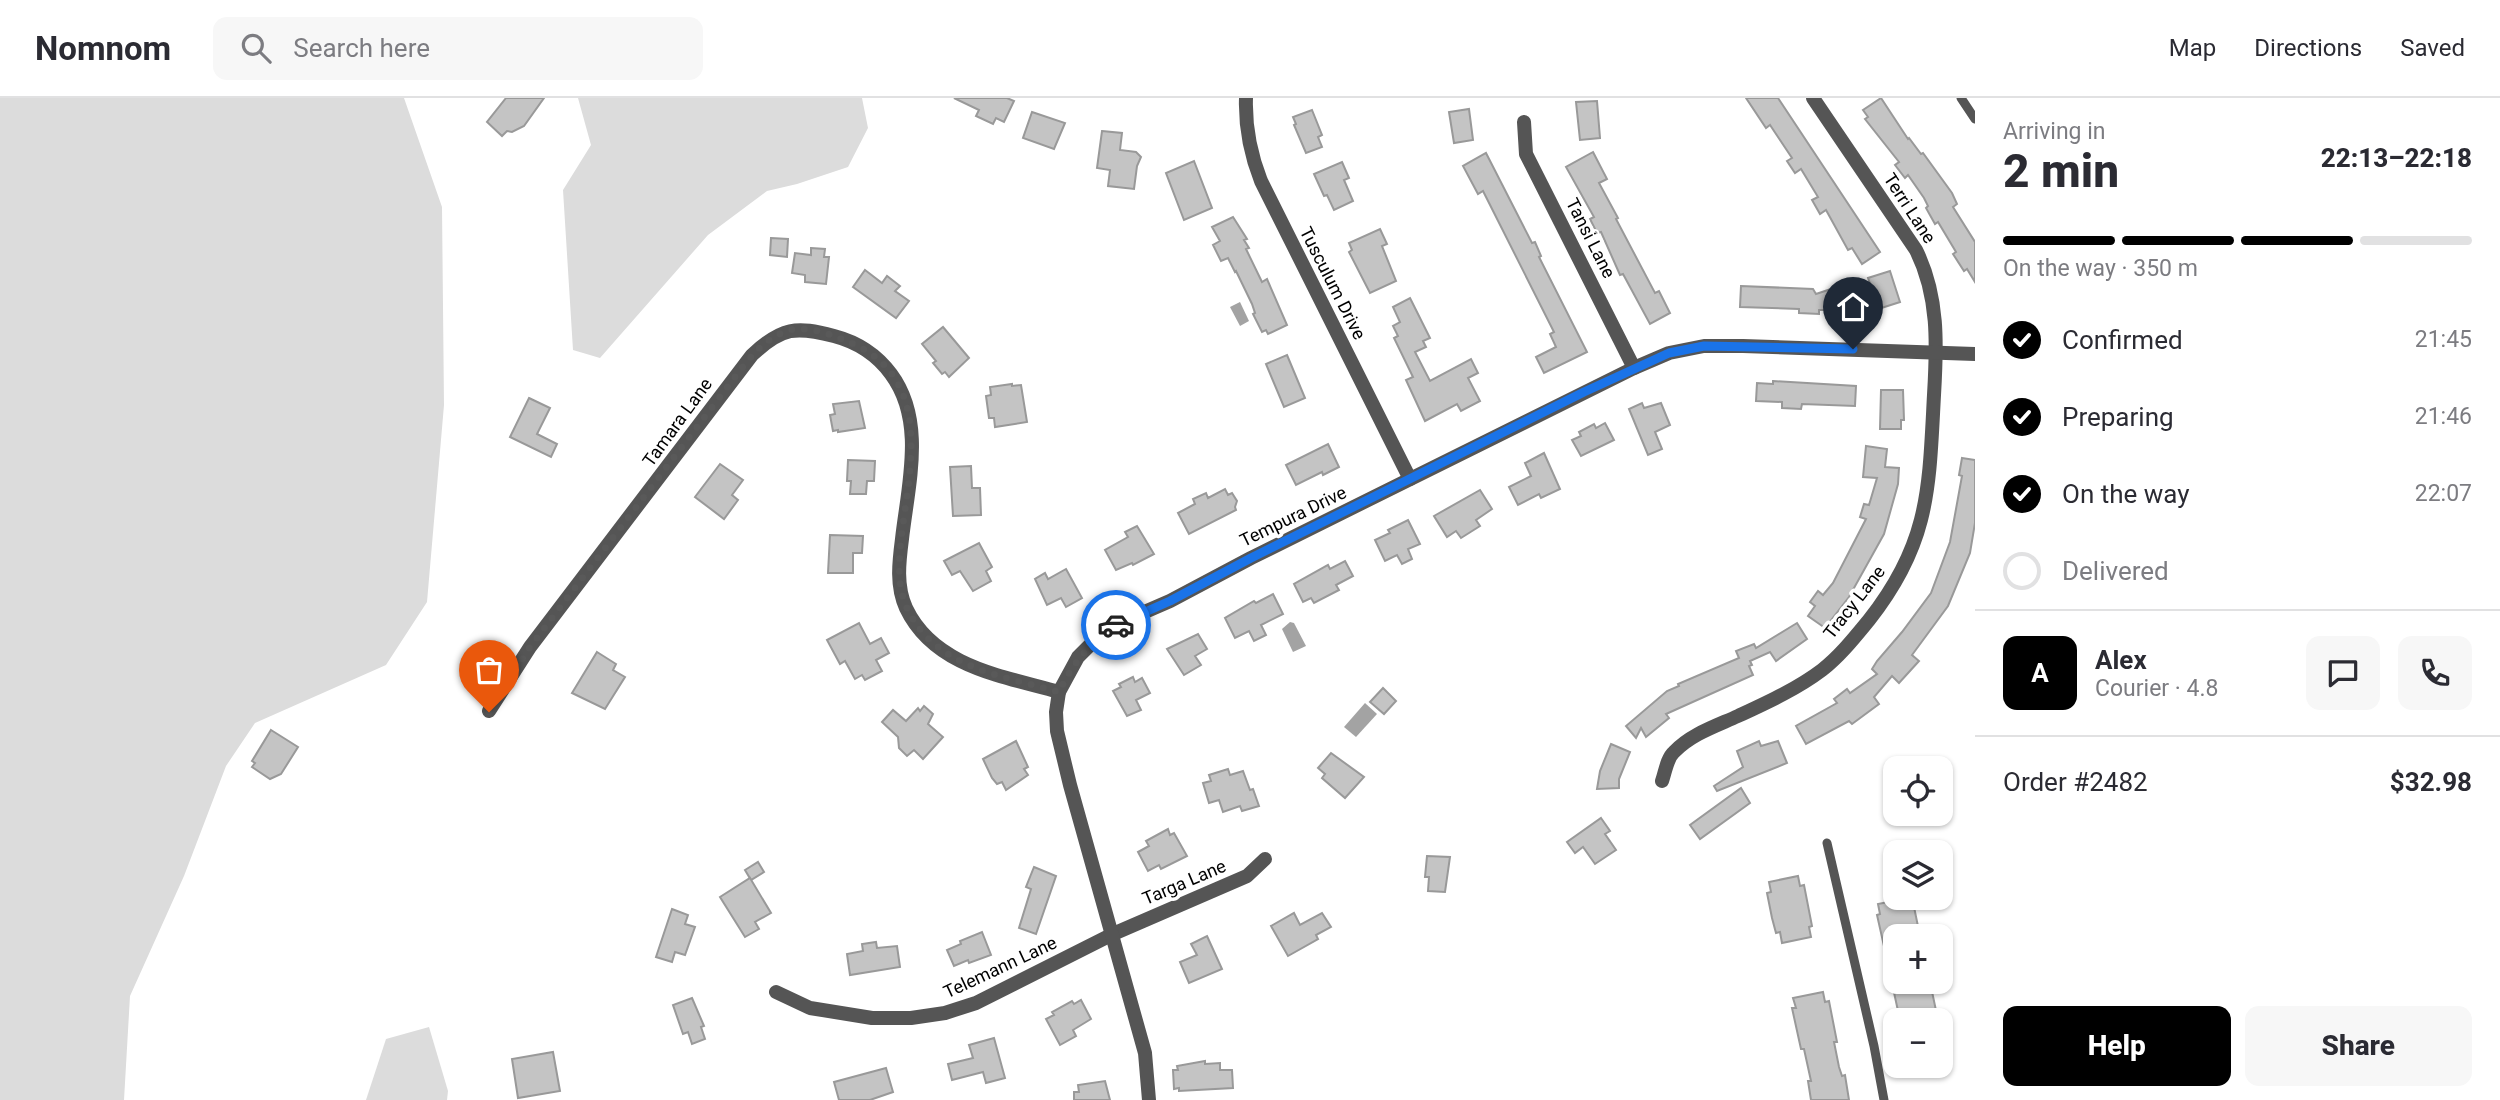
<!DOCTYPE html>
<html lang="en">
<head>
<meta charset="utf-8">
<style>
	:root { --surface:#fff; --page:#f7f7f7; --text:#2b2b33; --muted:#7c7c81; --line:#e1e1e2; --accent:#000 }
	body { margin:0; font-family:Roboto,sans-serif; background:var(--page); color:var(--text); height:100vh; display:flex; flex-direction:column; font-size:26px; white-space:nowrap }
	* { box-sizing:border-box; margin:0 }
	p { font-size:23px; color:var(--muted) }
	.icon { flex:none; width:38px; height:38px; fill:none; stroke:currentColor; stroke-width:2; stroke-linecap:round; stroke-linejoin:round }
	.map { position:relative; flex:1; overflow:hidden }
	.panel { display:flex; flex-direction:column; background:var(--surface); width:525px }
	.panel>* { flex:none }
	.tools { position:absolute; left:1883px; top:658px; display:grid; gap:14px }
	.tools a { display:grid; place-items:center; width:70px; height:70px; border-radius:14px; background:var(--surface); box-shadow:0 2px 5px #0004; font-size:35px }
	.pin { position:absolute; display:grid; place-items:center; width:60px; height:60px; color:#fff; margin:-72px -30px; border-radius:50% 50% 50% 0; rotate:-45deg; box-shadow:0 0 7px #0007 }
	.pin .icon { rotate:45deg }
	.courier { position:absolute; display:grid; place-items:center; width:70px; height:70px; margin:-35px; border:5px solid #1a73e8; border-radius:50%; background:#fff; color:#222; box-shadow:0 2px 9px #0007 }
	.head em { font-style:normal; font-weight:800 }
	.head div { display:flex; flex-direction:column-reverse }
	.head { display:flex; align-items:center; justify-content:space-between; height:119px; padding:0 28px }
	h1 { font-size:46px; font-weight:800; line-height:52px }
	.bar { display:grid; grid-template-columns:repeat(4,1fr); gap:10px 7px; align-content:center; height:84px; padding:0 28px }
	.bar i { height:9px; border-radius:5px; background:var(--line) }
	.bar .on { background:var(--accent) }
	.bar p { grid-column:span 4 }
	.line { display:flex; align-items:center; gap:18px; padding:0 28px; border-top:2px solid var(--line) }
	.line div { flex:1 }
	.round { display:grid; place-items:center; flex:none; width:74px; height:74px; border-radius:14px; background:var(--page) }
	ol { padding:0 28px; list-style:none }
	li { display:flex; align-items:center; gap:21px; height:77px }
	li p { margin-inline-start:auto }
	li .icon { padding:7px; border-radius:50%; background:var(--accent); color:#fff; stroke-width:4 }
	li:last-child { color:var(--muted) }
	li i { width:38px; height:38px; border:4px solid var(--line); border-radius:50% }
	.button { display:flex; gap:14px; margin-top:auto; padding:14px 28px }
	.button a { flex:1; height:80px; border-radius:14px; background:var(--accent); color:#fff; font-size:28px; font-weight:800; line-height:80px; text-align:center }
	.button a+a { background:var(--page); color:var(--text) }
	header { display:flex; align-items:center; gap:42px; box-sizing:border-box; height:98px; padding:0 35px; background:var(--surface); border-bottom:2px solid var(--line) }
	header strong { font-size:33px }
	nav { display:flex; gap:38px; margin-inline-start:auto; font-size:24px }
	.search { width:490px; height:63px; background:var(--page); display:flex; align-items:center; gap:18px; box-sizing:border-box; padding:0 24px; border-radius:14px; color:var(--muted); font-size:26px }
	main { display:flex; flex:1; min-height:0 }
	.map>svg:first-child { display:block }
	.green { fill:#dcdcdc }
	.water { fill:#a3a3a3 }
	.building { fill:#c4c4c4; stroke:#999; stroke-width:2 }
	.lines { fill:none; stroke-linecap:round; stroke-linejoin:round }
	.lane { stroke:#555; stroke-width:9 }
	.street { stroke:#555; stroke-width:14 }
	.done { stroke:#595959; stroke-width:7; stroke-dasharray:0 12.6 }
	.route { stroke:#1a73e8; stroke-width:9 }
	.labels { text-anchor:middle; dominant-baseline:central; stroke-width:7; stroke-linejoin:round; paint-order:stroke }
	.street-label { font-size:18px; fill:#000; stroke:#fff }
</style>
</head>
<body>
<header>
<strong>Nomnom</strong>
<div class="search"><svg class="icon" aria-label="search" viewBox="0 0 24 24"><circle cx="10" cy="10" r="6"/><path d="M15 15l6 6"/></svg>Search here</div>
<nav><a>Map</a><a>Directions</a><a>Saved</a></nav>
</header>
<main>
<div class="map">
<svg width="1975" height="1002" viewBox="0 0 1975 1002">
	<rect width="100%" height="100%" fill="#fff"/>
	<g class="green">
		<polygon points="0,0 404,0 442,109 444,307 427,504 386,567 255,625 226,668 184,778 130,898 124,1002 0,1002"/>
		<polygon points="578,0 862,0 868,30 848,69 797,86 767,93 708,137 600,260 573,252 563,92 591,47"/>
		<polygon points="429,929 448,993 447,1002 366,1002 386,941"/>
	</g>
	<g class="water">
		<polygon points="1240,204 1249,223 1240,228 1230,209"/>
		<polygon points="1290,524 1294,525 1306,548 1293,554 1282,531"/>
		<polygon points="1365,605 1377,616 1356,639 1344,629"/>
	</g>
	<g class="building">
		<polygon points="506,0 544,0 524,28 512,34 507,33 502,38 487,24"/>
		<polygon points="954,0 1007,0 1014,3 1004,24 996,20 993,26 976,18 979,12"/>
		<polygon points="1746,0 1778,0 1880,154 1862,166 1852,150 1848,152 1826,112 1820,116 1812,102 1818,99 1801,71 1795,75 1787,63 1792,60 1770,27 1766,30"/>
		<polygon points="1881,0 1908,41 1909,40 1921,56 1923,55 1952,95 1957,106 1953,109 1975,144 1975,184 1967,171 1964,173 1953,156 1956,154 1938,124 1935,126 1926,110 1928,108 1924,100 1908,77 1905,80 1895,67 1899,64 1865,21 1868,19 1863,12"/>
		<polygon points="1597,3 1600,40 1580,42 1576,4"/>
		<polygon points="1469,11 1473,42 1454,45 1449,14"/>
		<polygon points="1312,12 1322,37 1318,39 1322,49 1306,55 1294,27 1296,26 1293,19"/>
		<polygon points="1032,14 1065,25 1054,51 1023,40"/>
		<polygon points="1102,33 1122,35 1120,52 1136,54 1141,59 1137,68 1134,91 1108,88 1110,72 1097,70"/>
		<polygon points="1593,54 1607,81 1599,85 1618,120 1616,121 1655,195 1659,193 1670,215 1650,226 1623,176 1620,177 1601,134 1597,135 1590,121 1594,119 1566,69"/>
		<polygon points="1486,55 1532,145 1535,144 1541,158 1539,159 1587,254 1544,275 1536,259 1556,249 1550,236 1554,234 1483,93 1478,96 1463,68"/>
		<polygon points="1194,63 1212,110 1184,122 1166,75"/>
		<polygon points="1342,64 1349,80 1344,82 1353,103 1334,112 1327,97 1324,98 1314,76"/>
		<polygon points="1233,119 1247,141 1244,142 1249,150 1246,151 1262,184 1267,181 1287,227 1268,236 1266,232 1262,234 1253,216 1255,215 1252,206 1236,173 1235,174 1228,160 1221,163 1213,147 1220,143 1212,129"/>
		<polygon points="1380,131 1387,146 1382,148 1396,183 1370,195 1349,154 1352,152 1349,145"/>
		<polygon points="771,140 788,141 787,159 770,157"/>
		<polygon points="811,150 825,151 824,159 829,159 826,186 805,184 805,177 792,175 795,155 811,157"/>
		<polygon points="865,172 882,185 887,178 900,188 895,193 909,203 896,220 853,189"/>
		<polygon points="1890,173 1900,204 1869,214 1865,198 1870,196 1869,192 1872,191 1868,180"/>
		<polygon points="1741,188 1813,191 1816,196 1834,190 1833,212 1819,212 1819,216 1799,215 1799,211 1740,209"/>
		<polygon points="1410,200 1430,240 1423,243 1426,249 1415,254 1430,283 1471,261 1478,275 1468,280 1480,303 1461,313 1457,306 1425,323 1406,282 1413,279 1394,240 1398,238 1393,228 1400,224 1393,209"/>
		<polygon points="943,229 969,260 949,279 945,274 942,276 933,265 936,263 922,246"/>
		<polygon points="1287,257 1305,300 1284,309 1266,266"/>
		<polygon points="1773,283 1856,288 1855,308 1802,306 1801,311 1782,310 1782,304 1756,303 1757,285 1773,286"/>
		<polygon points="1012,286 1012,288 1021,287 1027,324 995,329 994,320 989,320 986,298 991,297 990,289"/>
		<polygon points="1881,292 1903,292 1904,322 1901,322 1901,331 1880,331"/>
		<polygon points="529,300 550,310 537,336 557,346 551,359 510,339"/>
		<polygon points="859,303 865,330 838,334 838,332 833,333 830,317 835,316 833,306"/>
		<polygon points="1642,305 1644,310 1661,305 1670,327 1655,334 1662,351 1648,357 1629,311"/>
		<polygon points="1605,325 1614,342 1581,358 1572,342 1581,338 1579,334 1594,326 1596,330"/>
		<polygon points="1328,346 1339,369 1323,377 1322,374 1296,387 1286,367"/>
		<polygon points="1866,348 1887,351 1885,369 1899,370 1898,386 1884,436 1849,499 1825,530 1808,518 1815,508 1810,504 1818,493 1823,497 1833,485 1866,421 1860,419 1864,406 1869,407 1877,380 1863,379"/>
		<polygon points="1544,355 1560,391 1541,400 1539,396 1518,407 1509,389 1531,378 1525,365"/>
		<polygon points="1962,360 1975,362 1975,425 1970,455 1948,508 1912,557 1919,563 1899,585 1892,578 1874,599 1879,606 1852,626 1849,623 1806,646 1796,628 1837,605 1834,601 1847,591 1850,595 1877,576 1872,571 1877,563 1902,534 1931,495 1950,444 1962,378 1959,377"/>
		<polygon points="848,362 875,363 874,383 867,383 866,396 850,396 851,383 847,383"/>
		<polygon points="720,366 743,382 732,397 738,402 724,421 695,399"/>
		<polygon points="971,368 972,390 980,390 981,417 953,418 950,369"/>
		<polygon points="1225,391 1228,397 1232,395 1237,403 1235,409 1236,412 1189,436 1178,415 1195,406 1193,401 1206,395 1208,400"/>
		<polygon points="1480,392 1492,411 1476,422 1480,428 1461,440 1456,433 1447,439 1434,418"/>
		<polygon points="1408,422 1420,446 1408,451 1412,461 1402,466 1397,457 1385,463 1375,442 1390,435 1388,432"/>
		<polygon points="1137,428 1154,456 1133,467 1132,465 1116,472 1105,452 1128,439 1125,434"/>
		<polygon points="830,437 863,438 862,455 853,455 853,475 828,475"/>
		<polygon points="979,445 992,469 986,473 991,483 973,493 960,473 952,477 944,463"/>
		<polygon points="1345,463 1353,478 1336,487 1339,492 1314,505 1311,500 1303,504 1294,486 1328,467 1330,471"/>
		<polygon points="1066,471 1082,500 1066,509 1061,500 1047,507 1035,481 1045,475 1048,481"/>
		<polygon points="1273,496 1283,516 1261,527 1266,537 1254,543 1249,533 1235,540 1225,520 1254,503 1256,505"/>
		<polygon points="859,525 870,546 881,540 889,555 876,562 882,573 865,582 862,577 855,581 845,563 840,566 827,542"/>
		<polygon points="1797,525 1807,541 1776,563 1770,554 1750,563 1752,567 1749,568 1753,577 1666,616 1669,620 1646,639 1641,630 1636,640 1626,628 1667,593 1679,588 1678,586 1739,560 1736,553 1754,546 1756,550"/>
		<polygon points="1198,536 1207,551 1195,558 1201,567 1184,577 1167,551"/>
		<polygon points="597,554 616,566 613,572 625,579 605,611 572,595"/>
		<polygon points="1133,579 1135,584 1142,580 1150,595 1136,602 1141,612 1127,618 1113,593 1121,589 1119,586"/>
		<polygon points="1383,590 1396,603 1384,616 1370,604"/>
		<polygon points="924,608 933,616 928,626 943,639 923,661 914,652 907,658 899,650 898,639 882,624 893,612 906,623 918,610 920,613"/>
		<polygon points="271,632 298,649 281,676 270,681 252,669 255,665 252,663"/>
		<polygon points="1016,643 1028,669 1024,671 1028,677 1006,692 1002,684 997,686 992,680 983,661"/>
		<polygon points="1759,643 1761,648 1778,643 1787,665 1717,693 1714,688 1743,669 1737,653"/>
		<polygon points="1611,646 1630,654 1619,681 1619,690 1597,691 1600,673"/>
		<polygon points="1331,655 1364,679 1345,700 1322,680 1325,676 1318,670"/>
		<polygon points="1228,671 1230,677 1243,673 1250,692 1253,691 1259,708 1242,713 1240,708 1223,714 1219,702 1209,705 1203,685 1211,683 1209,677"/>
		<polygon points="1741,690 1750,705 1700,741 1690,727"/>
		<polygon points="1601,720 1610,733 1605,736 1616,752 1595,766 1583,749 1575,755 1567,744"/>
		<polygon points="1168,731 1170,737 1174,735 1187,758 1161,771 1159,767 1148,773 1138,754 1149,748 1146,743"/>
		<polygon points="1427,758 1450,759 1445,794 1428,793 1429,779 1425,779"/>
		<polygon points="758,764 764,774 751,782 745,772"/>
		<polygon points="1034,769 1056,778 1036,836 1019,830 1031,791 1026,789"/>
		<polygon points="1798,778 1800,788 1804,787 1812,828 1809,829 1811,839 1782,845 1780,834 1776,835 1772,820 1767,795 1771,794 1769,784"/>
		<polygon points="750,780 771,815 755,824 759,831 745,839 720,799"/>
		<polygon points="1908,800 1910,810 1914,809 1920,838 1895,838 1895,875 1890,875 1877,817 1880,816 1878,806"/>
		<polygon points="672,811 688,817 685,826 695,829 685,857 675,854 672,864 656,859"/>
		<polygon points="1294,815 1300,827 1322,815 1331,829 1316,837 1318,841 1288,858 1271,828"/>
		<polygon points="982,834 991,857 969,865 968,862 954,868 947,852 961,846 960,843"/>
		<polygon points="1207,838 1222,871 1189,885 1180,864 1197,857 1191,846"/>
		<polygon points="876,844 877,850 897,848 900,869 850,877 847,856 863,853 862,846"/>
		<polygon points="1895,884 1930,884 1938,922 1900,922 1893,890 1897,889"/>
		<polygon points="1823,894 1825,904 1829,903 1837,944 1834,944 1839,969 1842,978 1845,977 1849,1002 1811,1002 1808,983 1811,983 1804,951 1801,951 1792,910 1796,910 1793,900"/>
		<polygon points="692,900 704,928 701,929 705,941 692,946 688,934 683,936 673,907"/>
		<polygon points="1081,902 1091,921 1073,932 1076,938 1060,947 1046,921 1054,917 1052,914 1072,903 1074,906"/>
		<polygon points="994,940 1005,980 986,985 983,974 952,982 948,966 973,960 969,947"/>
		<polygon points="553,954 560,993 518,1000 512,961"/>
		<polygon points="1205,963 1205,966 1220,965 1220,972 1232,972 1233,990 1179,993 1179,990 1174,991 1173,972 1178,972 1177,968"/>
		<polygon points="886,970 893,994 870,1002 839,1002 834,984"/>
		<polygon points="1105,983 1110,1002 1074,1002 1074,994 1079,994 1078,987"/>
	</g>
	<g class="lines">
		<g class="lane">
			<polyline points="1961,0 1975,21"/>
			<polyline points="1827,745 1874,948 1884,1002"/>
		</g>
		<g class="street">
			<path d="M 1246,0 C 1245,30 1250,55 1261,83 L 1410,381"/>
			<polyline points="1524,24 1526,56 1634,270"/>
			<path d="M 489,613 L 530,549 L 752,257 C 782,229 796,228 834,238 C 857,244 877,257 891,276 C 926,323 908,387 902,441 C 899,464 896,488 906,510 C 934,569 1003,578 1059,594"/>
			<path d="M 1662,683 C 1665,675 1667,660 1674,654 C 1691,636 1716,628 1738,618 C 1766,605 1797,591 1822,572 C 1840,558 1855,539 1869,522 C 1930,445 1929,390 1934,297 C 1937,247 1939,198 1916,152 L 1813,0"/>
			<polyline points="776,894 810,910 872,920 911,920 945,915 976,905 1113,836 1247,778 1265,761"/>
			<polyline points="1149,1002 1145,955 1070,687 1057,633 1056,614 1059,594 1078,559 1091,546 1117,526 1170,503 1251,460 1634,270 1669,255 1704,248 1743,248 1975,256"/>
		</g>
	</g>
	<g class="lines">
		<path class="done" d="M 489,614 L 530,549 L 738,275 C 752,257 766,239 790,232 C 808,227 835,238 851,245 C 935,281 909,372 901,442 C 899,465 897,489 907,510 C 935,570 1003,578 1059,594 C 1073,564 1090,545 1116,527"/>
		<polyline class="route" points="1116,527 1170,503 1251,460 1584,294 1669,255 1704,248 1853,251"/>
	</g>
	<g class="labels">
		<g class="street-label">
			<text transform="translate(1910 110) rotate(57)">Terri Lane</text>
			<text transform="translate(1591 140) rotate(63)">Tansi Lane</text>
			<text transform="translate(1333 185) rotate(63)">Tusculum Drive</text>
			<text transform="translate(677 324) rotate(-54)">Tamara Lane</text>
			<text transform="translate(1293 418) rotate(-26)">Tempura Drive</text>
			<text transform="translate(1854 504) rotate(-52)">Tracy Lane</text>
			<text transform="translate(1184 784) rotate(-23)">Targa Lane</text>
			<text transform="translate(1000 869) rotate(-25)">Telemann Lane</text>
		</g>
	</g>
</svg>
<div class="tools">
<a><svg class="icon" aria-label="locate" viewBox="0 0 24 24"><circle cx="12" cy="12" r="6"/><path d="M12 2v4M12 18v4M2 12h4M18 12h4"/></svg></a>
<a><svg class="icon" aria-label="layers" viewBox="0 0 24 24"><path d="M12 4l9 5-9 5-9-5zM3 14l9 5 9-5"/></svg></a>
<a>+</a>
<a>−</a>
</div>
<div class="pin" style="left:489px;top:614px;background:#ea580c"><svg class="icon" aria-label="bag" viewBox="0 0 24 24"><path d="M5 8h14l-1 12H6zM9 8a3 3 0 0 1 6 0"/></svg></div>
<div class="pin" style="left:1853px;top:251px;background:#1f2937"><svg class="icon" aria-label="home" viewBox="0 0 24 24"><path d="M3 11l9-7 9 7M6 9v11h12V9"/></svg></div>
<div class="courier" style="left:1116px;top:527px"><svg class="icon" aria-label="car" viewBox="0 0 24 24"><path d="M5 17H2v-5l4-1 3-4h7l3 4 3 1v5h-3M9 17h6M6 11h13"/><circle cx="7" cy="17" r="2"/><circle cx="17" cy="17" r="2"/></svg></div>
</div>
<section class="panel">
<div class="head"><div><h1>2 min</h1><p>Arriving in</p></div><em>22:13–22:18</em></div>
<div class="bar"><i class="on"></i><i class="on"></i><i class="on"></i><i></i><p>On the way · 350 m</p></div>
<ol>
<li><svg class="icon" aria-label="check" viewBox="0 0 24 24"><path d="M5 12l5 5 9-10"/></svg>Confirmed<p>21:45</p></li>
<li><svg class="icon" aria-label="check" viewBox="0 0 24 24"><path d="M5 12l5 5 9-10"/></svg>Preparing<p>21:46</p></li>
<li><svg class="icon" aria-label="check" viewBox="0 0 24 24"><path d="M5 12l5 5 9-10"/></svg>On the way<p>22:07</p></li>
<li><i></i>Delivered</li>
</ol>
<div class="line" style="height:126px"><b class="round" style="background:var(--accent);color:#fff">A</b><div><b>Alex</b><p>Courier · 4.8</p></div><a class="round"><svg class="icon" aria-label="chat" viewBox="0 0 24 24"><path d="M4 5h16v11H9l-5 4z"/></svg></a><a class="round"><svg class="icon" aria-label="phone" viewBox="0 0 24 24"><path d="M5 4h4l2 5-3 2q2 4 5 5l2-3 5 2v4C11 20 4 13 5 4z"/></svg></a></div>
<div class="line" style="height:91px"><div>Order #2482</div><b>$32.98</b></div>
<div class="button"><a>Help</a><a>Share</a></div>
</section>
</main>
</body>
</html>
